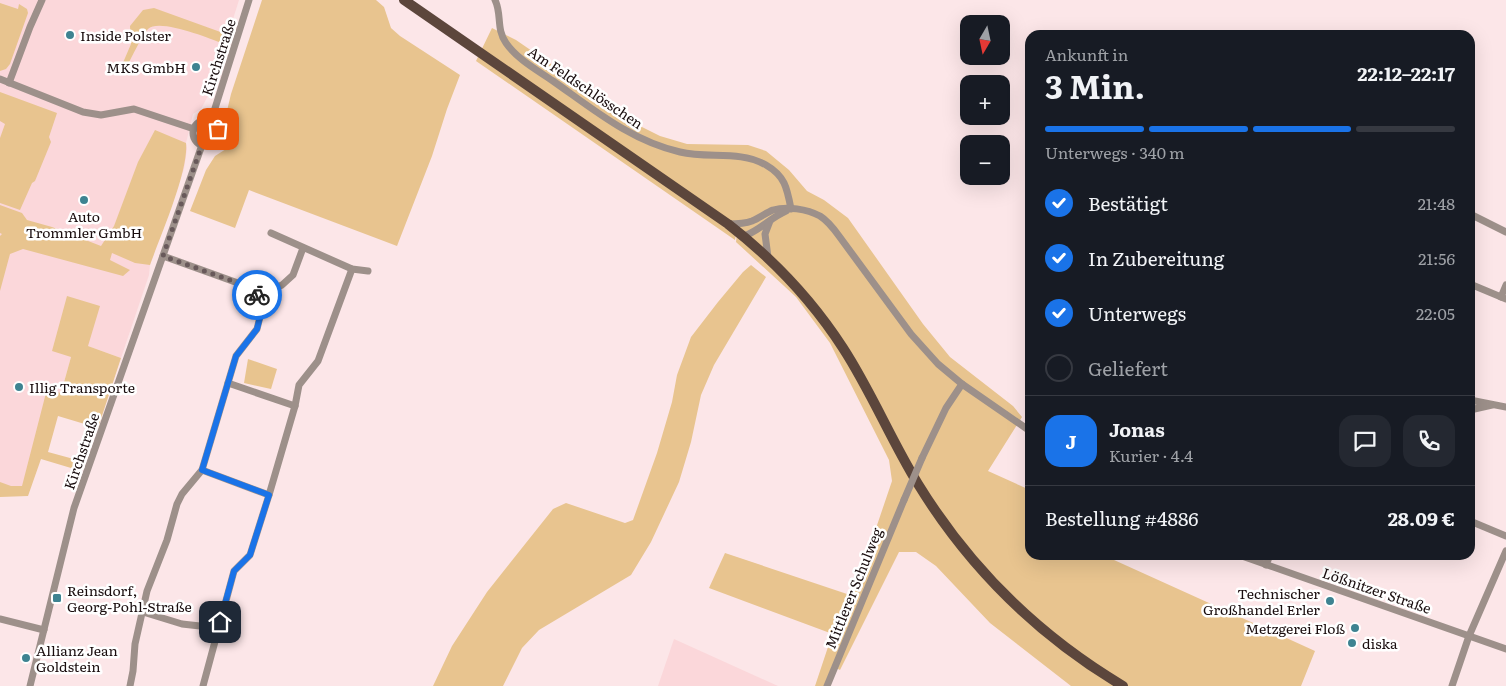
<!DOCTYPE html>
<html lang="de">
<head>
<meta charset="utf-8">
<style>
	:root { --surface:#171b24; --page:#242831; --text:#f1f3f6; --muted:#9ea1a6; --line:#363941; --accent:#1a73e8 }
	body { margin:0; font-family:Literata,serif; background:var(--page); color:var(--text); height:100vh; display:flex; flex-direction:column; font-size:19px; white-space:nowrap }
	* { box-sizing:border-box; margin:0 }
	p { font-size:16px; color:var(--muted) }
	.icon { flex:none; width:28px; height:28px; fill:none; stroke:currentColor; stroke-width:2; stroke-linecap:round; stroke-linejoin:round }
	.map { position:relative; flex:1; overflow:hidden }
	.side { position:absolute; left:1025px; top:30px; width:450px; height:530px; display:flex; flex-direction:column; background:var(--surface); border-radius:15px; box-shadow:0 5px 20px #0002 }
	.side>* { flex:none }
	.needle { width:32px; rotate:189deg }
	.controls { position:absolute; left:960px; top:15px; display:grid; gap:10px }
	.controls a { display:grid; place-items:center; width:50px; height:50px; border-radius:10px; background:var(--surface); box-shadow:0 5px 20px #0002; font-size:25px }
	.pin { position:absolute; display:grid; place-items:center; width:42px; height:42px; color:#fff; margin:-21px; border-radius:10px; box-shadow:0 2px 8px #0006 }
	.courier { position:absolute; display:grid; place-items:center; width:50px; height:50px; margin:-25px; border:4px solid #1a73e8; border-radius:50%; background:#fff; color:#222; box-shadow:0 1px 6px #0007 }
	.headline em { font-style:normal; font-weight:700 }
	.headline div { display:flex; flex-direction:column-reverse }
	.headline { display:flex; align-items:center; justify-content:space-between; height:85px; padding:0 20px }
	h1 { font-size:32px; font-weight:700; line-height:38px }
	.bar { display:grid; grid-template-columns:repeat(4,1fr); gap:8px 5px; align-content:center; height:60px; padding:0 20px }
	.bar i { height:6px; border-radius:4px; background:var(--line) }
	.bar .selected { background:var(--accent) }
	.bar p { grid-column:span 4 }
	.line { display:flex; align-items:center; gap:12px; padding:0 20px; border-top:1px solid var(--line) }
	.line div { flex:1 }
	.round { display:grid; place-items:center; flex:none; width:52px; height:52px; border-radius:15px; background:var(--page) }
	ol { padding:0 20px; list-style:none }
	li { display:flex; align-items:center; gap:15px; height:55px }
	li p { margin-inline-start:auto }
	li .icon { padding:5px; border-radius:50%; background:var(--accent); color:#fff; stroke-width:4 }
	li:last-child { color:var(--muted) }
	li i { width:28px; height:28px; border:2px solid var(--line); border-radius:50% }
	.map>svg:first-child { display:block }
	.built { fill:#fbd7da }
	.green { fill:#e8c48f }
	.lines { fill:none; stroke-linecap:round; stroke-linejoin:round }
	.street { stroke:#9d908a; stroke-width:7 }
	.primary { stroke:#5c463c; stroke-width:10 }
	.street-bridge { stroke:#9d908a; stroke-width:7 }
	.done { stroke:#68595a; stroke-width:5; stroke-dasharray:0 9 }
	.route { stroke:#1a73e8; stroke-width:6 }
	.poi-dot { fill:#3e8391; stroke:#fff; stroke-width:2 }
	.labels { text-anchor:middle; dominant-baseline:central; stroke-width:5; stroke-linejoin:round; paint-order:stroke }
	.poi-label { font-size:14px; fill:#190d0e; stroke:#fff; text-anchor:start }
	.street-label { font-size:14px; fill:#190d0e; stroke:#fff }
</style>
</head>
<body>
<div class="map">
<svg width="1506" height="686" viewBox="0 0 1506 686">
	<rect width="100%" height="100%" fill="#fce6e8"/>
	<g class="built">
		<polygon points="0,0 239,0 210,92 201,109 193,114 186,143 187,149 184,169 150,265 149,275 121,358 88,346 71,357 44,453 38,450 26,494 0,488"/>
		<polygon points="674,639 778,686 658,686"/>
	</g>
	<g class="green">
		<polygon points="262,0 376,0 384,7 391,28 400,36 460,75 447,109 432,156 397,246 249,190 235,228 190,211 206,170 215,156 226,149 230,141 231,131 226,115 231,94"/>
		<polygon points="0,3 18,9 19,4 27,9 28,13 10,64 6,69 0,71"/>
		<path d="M 154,8 L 226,34 L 222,43 C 208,38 159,18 148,29 C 141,37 132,57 127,66 L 122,65 L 131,44 L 130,26 L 143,10 Z"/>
		<polygon points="492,28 516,40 548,62 634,123 660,136 687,144 748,145 766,151 789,170 807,191 824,200 848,218 923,324 950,357 1013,406 1022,417 988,471 1030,490 1030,555 1103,555 1315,651 1301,686 1071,686 990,623 936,566 916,552 899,552 840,670 832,666 824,686 815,686 829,644 830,633 709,588 725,553 853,596 892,481 889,460 830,343 796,297 736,242 738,224 735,240 476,61"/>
		<polygon points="0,92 57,113 49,137 51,142 35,181 32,183 20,210 0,203 0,138 5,124 0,121"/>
		<circle cx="206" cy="134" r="7"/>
		<path d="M 155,130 L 186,143 C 189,171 160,237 150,265 L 135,263 L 112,253 L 110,260 L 130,270 L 123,276 L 23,249 L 10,254 L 0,291 L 0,236 L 2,234 L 0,233 L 0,205 L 22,213 L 27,220 L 52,227 L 101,246 L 114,226 L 138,162 Z"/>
		<polygon points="751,265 766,277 714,365 701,395 691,442 679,482 651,542 631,575 539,630 522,648 503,686 433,686 452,646 487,592 553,509 566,503 625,523 633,520 657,453 672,402 677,375 691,337 718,302 743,272"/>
		<polygon points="67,296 100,306 88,346 121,358 98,428 58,416 48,452 81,461 84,454 87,454 81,471 41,459 28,496 0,497 0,482 11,486 22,486 47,389 61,393 71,357 52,351"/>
		<polygon points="248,359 277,369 271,389 244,383"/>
	</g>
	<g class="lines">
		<g class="street">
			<path d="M 495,0 C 502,14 496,29 506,43 C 517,59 537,70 553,81 C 593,109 631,141 680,152 C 709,159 739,150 766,165 C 785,176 787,188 791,209"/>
			<polyline points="0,79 83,112 101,115 134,109 194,129"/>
			<polyline points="9,83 30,27 42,0"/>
			<circle cx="206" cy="133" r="13"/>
			<polyline points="211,121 249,0"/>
			<polyline points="1470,214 1506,232"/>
			<path d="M 728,224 C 736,224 744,224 752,221 C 759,218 766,213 773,210 C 787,206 807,209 820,216 C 828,221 834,229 839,236 L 911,334 L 938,364 L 962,384 L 1030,431"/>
			<polyline points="271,233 352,269 368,271"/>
			<path d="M 744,236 C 759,231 770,218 786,211"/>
			<polyline points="768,257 765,234 770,221"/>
			<polyline points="1470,284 1506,299"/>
			<polyline points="258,296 282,285 293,275 303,248"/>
			<polyline points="1501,297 1506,285"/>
			<polyline points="228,383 295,406"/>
			<polyline points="1470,400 1506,407"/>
			<polyline points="1470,410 1492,405"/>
			<polyline points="922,458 946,408 962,384"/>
			<polyline points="202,470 269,495"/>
			<polyline points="1470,521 1506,536"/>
			<polyline points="1239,555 1506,649"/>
			<polyline points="1266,565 1270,555"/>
			<polyline points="143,612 182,624 218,628"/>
			<polyline points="0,619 44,630"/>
			<polyline points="30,686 74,508 202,145"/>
			<polyline points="130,686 133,671 135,644 147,591 167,540 177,504 182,494 202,470 236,356 257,329 262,309 258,296 249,287 163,256"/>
			<polyline points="203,686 234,571 250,555 269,495 295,406 299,385 318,361 352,269"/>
			<polyline points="827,686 904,500"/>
			<polyline points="1452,686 1469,636 1506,551"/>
		</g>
		<path class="primary" d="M 404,0 L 728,224 C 773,259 812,300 843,348 C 871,391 891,440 918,484 C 969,567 1039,636 1123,686"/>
		<polyline class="street-bridge" points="904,500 922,458"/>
	</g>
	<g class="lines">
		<path class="done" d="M 218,129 C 220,140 213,147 202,145 L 163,256 L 249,287 L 257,295"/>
		<polyline class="route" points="220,622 234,571 250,555 269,495 202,470 236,356 257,329 262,309 257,295"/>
	</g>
	<g class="poi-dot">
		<circle cx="70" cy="35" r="5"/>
		<circle cx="196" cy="67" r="5"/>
		<circle cx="84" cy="200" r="5"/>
		<circle cx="19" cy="387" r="5"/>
		<rect x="52" y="593" width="10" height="10" rx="2.5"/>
		<circle cx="1330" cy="601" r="5"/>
		<circle cx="1355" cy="628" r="5"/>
		<circle cx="1352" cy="643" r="5"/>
		<circle cx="26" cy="658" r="5"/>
	</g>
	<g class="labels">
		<g class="poi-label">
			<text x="80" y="35">Inside Polster</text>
			<text x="186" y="67" text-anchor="end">MKS GmbH</text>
			<text x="84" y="216" text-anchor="middle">Auto<tspan x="84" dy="16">Trommler GmbH</tspan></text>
			<text x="29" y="387">Illig Transporte</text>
			<text x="67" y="590">Reinsdorf,<tspan x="67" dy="16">Georg-Pohl-Straße</tspan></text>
			<text x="1320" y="593" text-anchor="end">Technischer<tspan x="1320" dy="16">Großhandel Erler</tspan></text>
			<text x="1345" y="628" text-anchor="end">Metzgerei Floß</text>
			<text x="1362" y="643">diska</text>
			<text x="36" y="650">Allianz Jean<tspan x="36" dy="16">Goldstein</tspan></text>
		</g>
		<g class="street-label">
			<text transform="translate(218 57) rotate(-72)">Kirchstraße</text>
			<text transform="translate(586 87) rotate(34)">Am Feldschlösschen</text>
			<text transform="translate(81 451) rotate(-71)">Kirchstraße</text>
			<text transform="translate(853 588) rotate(-68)">Mittlerer Schulweg</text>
			<text transform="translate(1377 590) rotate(19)">Lößnitzer Straße</text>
		</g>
	</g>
</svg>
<div class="controls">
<a><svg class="needle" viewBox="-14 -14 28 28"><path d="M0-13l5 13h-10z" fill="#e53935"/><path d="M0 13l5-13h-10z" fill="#9ea1a6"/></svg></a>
<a>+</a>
<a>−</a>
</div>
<div class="pin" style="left:218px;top:129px;background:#ea580c"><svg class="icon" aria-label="bag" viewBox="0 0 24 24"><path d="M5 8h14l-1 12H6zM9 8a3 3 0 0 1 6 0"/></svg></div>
<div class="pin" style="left:220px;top:622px;background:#1f2937"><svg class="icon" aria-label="home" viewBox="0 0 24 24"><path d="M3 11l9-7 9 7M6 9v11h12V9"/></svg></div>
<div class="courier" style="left:257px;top:295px"><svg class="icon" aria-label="bike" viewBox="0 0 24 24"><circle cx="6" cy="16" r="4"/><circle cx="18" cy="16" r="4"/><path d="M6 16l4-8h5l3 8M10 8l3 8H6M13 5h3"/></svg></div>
<section class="side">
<div class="headline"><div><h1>3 Min.</h1><p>Ankunft in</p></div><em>22:12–22:17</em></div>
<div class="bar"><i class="selected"></i><i class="selected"></i><i class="selected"></i><i></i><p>Unterwegs · 340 m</p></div>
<ol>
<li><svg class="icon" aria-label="check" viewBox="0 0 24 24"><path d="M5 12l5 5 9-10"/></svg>Bestätigt<p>21:48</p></li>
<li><svg class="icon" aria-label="check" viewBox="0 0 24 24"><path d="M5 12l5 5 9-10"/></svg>In Zubereitung<p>21:56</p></li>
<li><svg class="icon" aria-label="check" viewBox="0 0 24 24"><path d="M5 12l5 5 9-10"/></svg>Unterwegs<p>22:05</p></li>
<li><i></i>Geliefert</li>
</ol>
<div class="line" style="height:90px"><b class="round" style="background:var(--accent);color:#fff">J</b><div><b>Jonas</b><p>Kurier · 4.4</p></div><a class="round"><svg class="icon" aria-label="chat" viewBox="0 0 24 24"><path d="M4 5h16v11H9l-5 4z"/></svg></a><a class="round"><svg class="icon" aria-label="phone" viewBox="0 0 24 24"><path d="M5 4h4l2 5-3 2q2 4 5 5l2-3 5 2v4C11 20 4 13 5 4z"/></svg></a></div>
<div class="line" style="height:65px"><div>Bestellung #4886</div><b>28.09 €</b></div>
</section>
</div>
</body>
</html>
